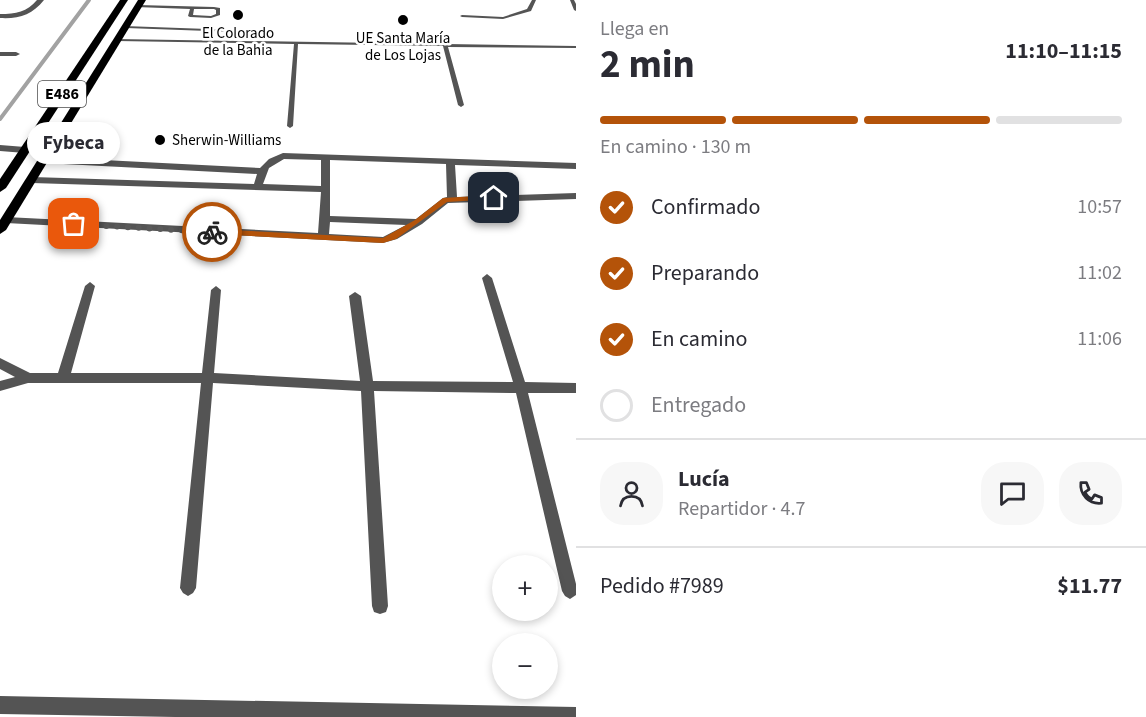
<!DOCTYPE html>
<html lang="es">
<head>
<meta charset="utf-8">
<style>
	:root { --surface:#fff; --page:#f7f7f7; --text:#2b2b33; --muted:#7c7c81; --line:#e1e1e2; --accent:#b45309 }
	body { margin:0; font-family:"Source Sans 3",sans-serif; background:var(--page); color:var(--text); height:100vh; display:flex; flex-direction:column; font-size:22px; white-space:nowrap }
	* { box-sizing:border-box; margin:0 }
	p { font-size:20px; color:var(--muted) }
	.icon { flex:none; width:33px; height:33px; fill:none; stroke:currentColor; stroke-width:2; stroke-linecap:round; stroke-linejoin:round }
	.map { position:relative; flex:1; overflow:hidden }
	.panel { display:flex; flex-direction:column; background:var(--surface); width:570px }
	.panel>* { flex:none }
	.fabs { position:absolute; left:492px; top:555px; display:grid; gap:12px }
	.fabs a { display:grid; place-items:center; width:66px; height:66px; border-radius:50%; background:var(--surface); box-shadow:0 3px 9px #0003; font-size:30px }
	.pin { position:absolute; display:grid; place-items:center; width:51px; height:51px; color:#fff; margin:-26px; border-radius:12px; box-shadow:0 3px 9px #0006 }
	.courier { position:absolute; display:grid; place-items:center; width:60px; height:60px; margin:-30px; border:4px solid #b45309; border-radius:50%; background:#fff; color:#222; box-shadow:0 2px 8px #0007 }
	.bubble { position:absolute; height:42px; border-radius:21px; background:var(--surface); box-shadow:0 3px 9px #0003; font-size:20px; font-weight:700; line-height:42px; text-align:center }
	.head em { font-style:normal; font-weight:700 }
	.head div { display:flex; flex-direction:column-reverse }
	.head { display:flex; align-items:center; justify-content:space-between; height:102px; padding:0 24px }
	h1 { font-size:39px; font-weight:700; line-height:45px }
	.bar { display:grid; grid-template-columns:repeat(4,1fr); gap:9px 6px; align-content:center; height:72px; padding:0 24px }
	.bar i { height:8px; border-radius:4px; background:var(--line) }
	.bar .selected { background:var(--accent) }
	.bar p { grid-column:span 4 }
	.line { display:flex; align-items:center; gap:15px; padding:0 24px; border-top:2px solid var(--line) }
	.line div { flex:1 }
	.round { display:grid; place-items:center; flex:none; width:63px; height:63px; border-radius:24px; background:var(--page) }
	ol { padding:0 24px; list-style:none }
	li { display:flex; align-items:center; gap:18px; height:66px }
	li p { margin-inline-start:auto }
	li .icon { padding:6px; border-radius:50%; background:var(--accent); color:#fff; stroke-width:4 }
	li:last-child { color:var(--muted) }
	li i { width:33px; height:33px; border:3px solid var(--line); border-radius:50% }
	main { display:flex; flex:1; min-height:0 }
	.map>svg:first-child { display:block }
	.lines { fill:none; stroke-linecap:round; stroke-linejoin:round }
	.stream { stroke:#a2a2a2; stroke-width:4 }
	.lane { fill:#545454; fill-rule:evenodd }
	.street { fill:#545454; fill-rule:evenodd }
	.primary { fill:#000; fill-rule:evenodd }
	.route { fill:#b45309 }
	.done { stroke:#595959; stroke-width:6; stroke-dasharray:0 10.8 }
	.poi-dot { fill:#000; stroke:#fff; stroke-width:2 }
	.labels { text-anchor:middle; dominant-baseline:central; stroke-width:5; stroke-linejoin:round; paint-order:stroke }
	.far-poi-label { font-size:15px; fill:#000; stroke:#fff }
	.shield { fill:#fff; stroke:#4c4c4c; stroke-width:1.5 }
	.shield-label { font-size:16px; font-weight:bold; fill:#000 }
</style>
</head>
<body>
<main>
<div class="map">
<svg width="576" height="717" viewBox="0 0 576 717">
	<rect width="100%" height="100%" fill="#fff"/>
	<g class="lines">
		<polyline class="stream" points="0,119 89,0"/>
		<g class="lane">
			<polygon points="532,0 536,0 531,11 503,19 462,17 460,16 462,15 503,17 527,9"/>
			<polygon points="570,0 574,0 576,4 576,11 574,10"/>
			<path d="M 138,5 L 214,7 L 220,8 L 220,15 L 211,18 L 190,17 L 188,16 L 190,9 L 136,7 L 136,5 ZM 194,9 L 214,9 L 216,10 L 216,14 L 211,16 L 193,15 Z"/>
			<polygon points="124,26 236,30 238,31 236,32 126,28 124,27"/>
			<polygon points="115,39 576,46 576,48 448,47 464,105 461,107 458,105 443,46 298,44 293,126 290,128 287,126 294,44 117,41 115,40"/>
		</g>
		<g class="street">
			<path d="M 37,0 L 44,0 C 32,15 19,19 0,18 L 0,14 C 16,14 27,12 37,0 Z"/>
			<polygon points="0,52 16,52 20,54 16,56 0,56"/>
			<polygon points="0,145 25,147 29,150 25,153 0,151"/>
			<path d="M 283,153 L 576,163 L 576,169 L 455,165 L 457,197 L 576,193 L 576,199 L 448,203 L 422,224 L 397,239 L 383,243 L 6,223 L 1,220 L 6,217 L 318,233 L 321,192 L 32,183 L 27,180 L 32,177 L 254,184 L 257,174 L 44,163 L 40,160 L 44,157 L 260,168 L 269,159 ZM 284,159 L 321,160 L 321,186 L 263,184 L 269,168 ZM 330,160 L 446,164 L 447,197 L 443,198 L 416,219 L 330,216 ZM 330,222 L 406,225 L 383,237 L 329,234 Z"/>
			<polygon points="487,274 492,278 525,382 576,383 576,393 528,393 576,584 576,595 570,599 565,596 562,591 516,393 374,391 388,606 386,612 380,614 374,612 372,606 361,391 213,383 196,588 193,593 188,596 183,593 180,588 201,383 28,383 0,391 0,381 15,377 0,369 0,358 30,373 58,373 85,286 90,282 95,286 71,373 202,373 211,290 216,286 221,290 214,373 360,381 349,296 355,292 361,296 373,381 513,382 482,278"/>
			<polygon points="0,696 576,707 576,717 175,717 0,714"/>
		</g>
		<g class="primary">
			<polygon points="120,0 128,0 6,188 0,192 0,179"/>
			<polygon points="138,0 146,0 6,230 0,234 0,220"/>
		</g>
	</g>
	<polygon class="route" points="494,195 497,198 496,199 447,202 396,239 383,243 212,234 208,232 212,229 383,238 415,220 443,198"/>
	<g class="lines">
		<polyline class="done" points="74,224 212,232"/>
	</g>
	<g class="poi-dot">
		<circle cx="238" cy="15" r="6"/>
		<circle cx="403" cy="20" r="6"/>
		<circle cx="160" cy="140" r="6"/>
	</g>
	<g class="labels">
		<g class="far-poi-label">
			<text x="238" y="33">El Colorado<tspan x="238" dy="17">de la Bahia</tspan></text>
			<text x="403" y="38">UE Santa María<tspan x="403" dy="17">de Los Lojas</tspan></text>
			<text x="172" y="140" text-anchor="start">Sherwin-Williams</text>
		</g>
		<rect class="shield" x="38" y="81" width="48" height="26" rx="4.5"/>
		<g class="shield-label">
			<text x="62" y="94">E486</text>
		</g>
	</g>
</svg>
<div class="fabs">
<a>+</a>
<a>−</a>
</div>
<div class="pin" style="left:74px;top:224px;background:#ea580c"><svg class="icon" aria-label="bag" viewBox="0 0 24 24"><path d="M5 8h14l-1 12H6zM9 8a3 3 0 0 1 6 0"/></svg></div>
<div class="pin" style="left:494px;top:198px;background:#1f2937"><svg class="icon" aria-label="home" viewBox="0 0 24 24"><path d="M3 11l9-7 9 7M6 9v11h12V9"/></svg></div>
<div class="courier" style="left:212px;top:232px"><svg class="icon" aria-label="bike" viewBox="0 0 24 24"><circle cx="6" cy="16" r="4"/><circle cx="18" cy="16" r="4"/><path d="M6 16l4-8h5l3 8M10 8l3 8H6M13 5h3"/></svg></div>
<div class="bubble" style="left:27px;top:122px;width:93px">Fybeca</div>
</div>
<section class="panel">
<div class="head"><div><h1>2 min</h1><p>Llega en</p></div><em>11:10–11:15</em></div>
<div class="bar"><i class="selected"></i><i class="selected"></i><i class="selected"></i><i></i><p>En camino · 130 m</p></div>
<ol>
<li><svg class="icon" aria-label="check" viewBox="0 0 24 24"><path d="M5 12l5 5 9-10"/></svg>Confirmado<p>10:57</p></li>
<li><svg class="icon" aria-label="check" viewBox="0 0 24 24"><path d="M5 12l5 5 9-10"/></svg>Preparando<p>11:02</p></li>
<li><svg class="icon" aria-label="check" viewBox="0 0 24 24"><path d="M5 12l5 5 9-10"/></svg>En camino<p>11:06</p></li>
<li><i></i>Entregado</li>
</ol>
<div class="line" style="height:108px"><a class="round"><svg class="icon" aria-label="person" viewBox="0 0 24 24"><circle cx="12" cy="8" r="4"/><path d="M4 21q1-7 8-7t8 7"/></svg></a><div><b>Lucía</b><p>Repartidor · 4.7</p></div><a class="round"><svg class="icon" aria-label="chat" viewBox="0 0 24 24"><path d="M4 5h16v11H9l-5 4z"/></svg></a><a class="round"><svg class="icon" aria-label="phone" viewBox="0 0 24 24"><path d="M5 4h4l2 5-3 2q2 4 5 5l2-3 5 2v4C11 20 4 13 5 4z"/></svg></a></div>
<div class="line" style="height:78px"><div>Pedido #7989</div><b>$11.77</b></div>
</section>
</main>
</body>
</html>
